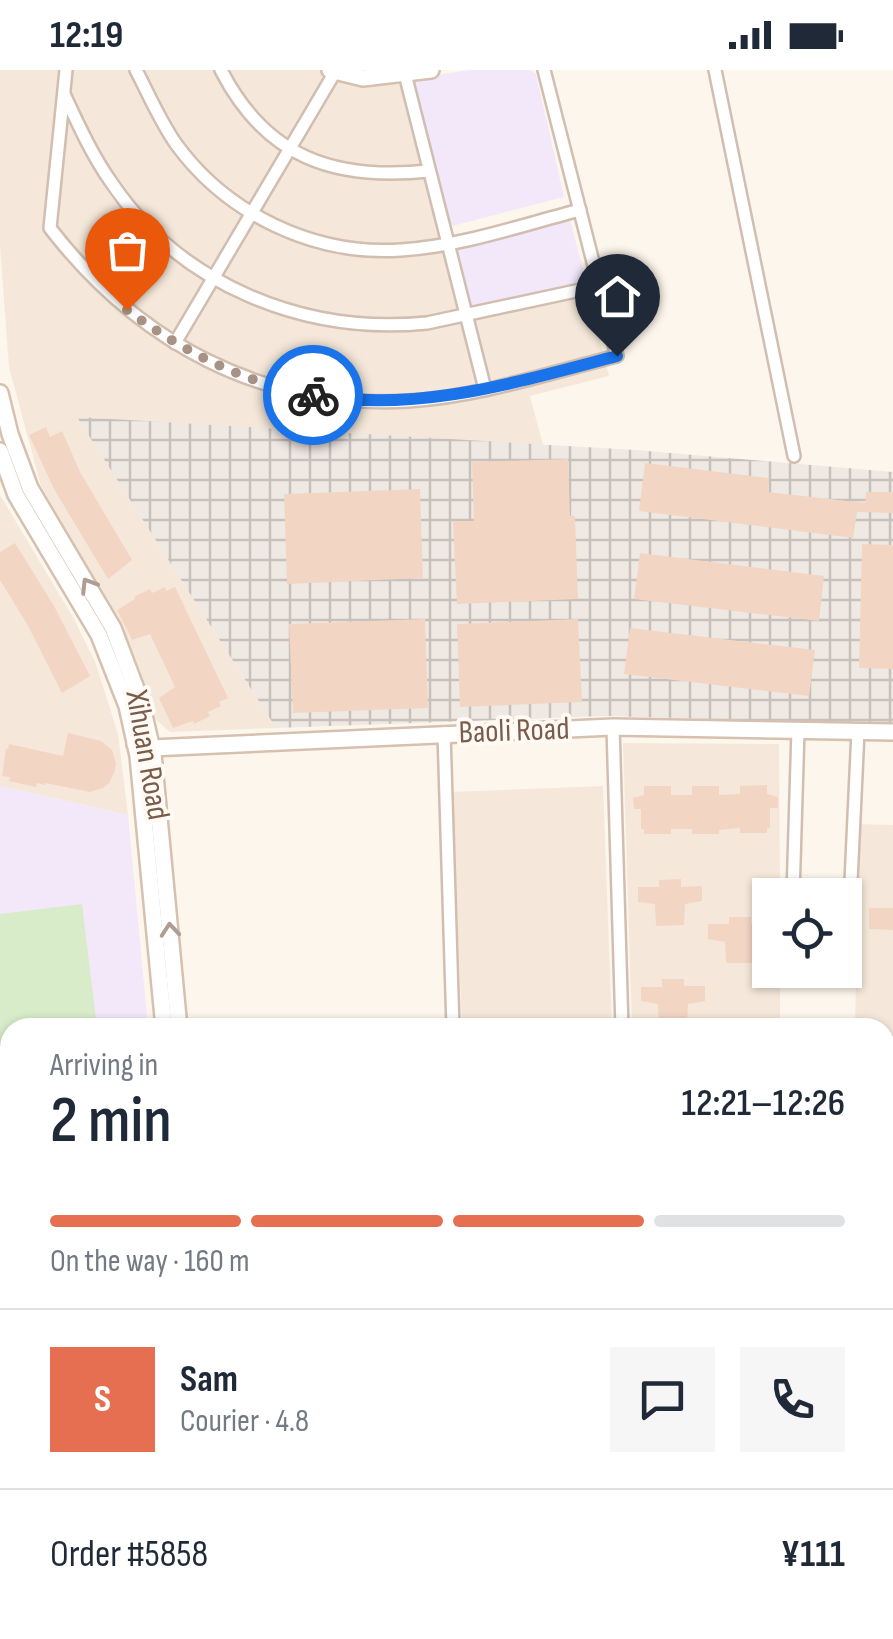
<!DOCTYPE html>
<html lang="en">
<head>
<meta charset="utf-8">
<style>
	:root { --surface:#fff; --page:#f6f6f7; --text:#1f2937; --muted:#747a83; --line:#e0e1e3; --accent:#e76f51 }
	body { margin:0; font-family:"Sofia Sans Condensed",sans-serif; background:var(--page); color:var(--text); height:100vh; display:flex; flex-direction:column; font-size:38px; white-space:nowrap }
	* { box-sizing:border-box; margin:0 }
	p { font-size:32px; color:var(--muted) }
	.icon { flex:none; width:55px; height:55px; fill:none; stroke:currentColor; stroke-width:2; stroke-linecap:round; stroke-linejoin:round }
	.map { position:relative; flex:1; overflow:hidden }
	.drawer { position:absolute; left:0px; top:948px; width:895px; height:622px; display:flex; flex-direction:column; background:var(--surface); border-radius:30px 30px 0 0; box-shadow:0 2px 8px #0004 }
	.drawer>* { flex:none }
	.tools { position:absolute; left:752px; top:808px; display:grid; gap:20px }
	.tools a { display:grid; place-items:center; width:110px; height:110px; border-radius:0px; background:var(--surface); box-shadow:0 2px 8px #0004; font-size:50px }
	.pin { position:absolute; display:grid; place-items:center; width:85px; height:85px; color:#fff; margin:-102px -42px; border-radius:50% 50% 50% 0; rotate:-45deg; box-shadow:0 0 10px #0007 }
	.pin .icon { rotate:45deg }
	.courier { position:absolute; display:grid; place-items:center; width:100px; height:100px; margin:-50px; border:8px solid #1a73e8; border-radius:50%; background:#fff; color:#222; box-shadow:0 2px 12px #0007 }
	.overview em { font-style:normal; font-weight:600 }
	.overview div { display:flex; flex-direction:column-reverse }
	.overview { display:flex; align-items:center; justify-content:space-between; height:170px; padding:0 50px }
	h1 { font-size:65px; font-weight:600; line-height:75px }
	.bar { display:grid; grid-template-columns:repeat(4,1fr); gap:15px 10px; align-content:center; height:120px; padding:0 50px }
	.bar i { height:12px; border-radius:8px; background:var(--line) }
	.bar .on { background:var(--accent) }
	.bar p { grid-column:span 4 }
	.line { display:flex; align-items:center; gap:25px; padding:0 50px; border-top:2px solid var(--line) }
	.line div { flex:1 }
	.round { display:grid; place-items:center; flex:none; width:105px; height:105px; border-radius:0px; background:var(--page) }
	.status { display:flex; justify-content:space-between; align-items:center; height:70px; padding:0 50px; background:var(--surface); direction:ltr }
	.status svg { height:28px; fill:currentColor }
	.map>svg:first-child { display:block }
	.residential { fill:#f5e8da }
	.industrial { fill:url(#industrial-grid) }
	.education { fill:#f3e8fa }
	.grass { fill:#d8ecc9 }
	.building { fill:#f3d5c3 }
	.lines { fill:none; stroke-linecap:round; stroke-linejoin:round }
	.street-casing { stroke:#d1beb0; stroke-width:16 }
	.secondary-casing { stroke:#d6c0b0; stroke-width:20 }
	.street { stroke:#fff; stroke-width:11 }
	.secondary { stroke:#fff; stroke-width:15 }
	.oneway { stroke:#af9d94 }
	.done { stroke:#a89285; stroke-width:10; stroke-dasharray:0 18 }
	.route { stroke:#1a73e8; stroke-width:12 }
	.labels { text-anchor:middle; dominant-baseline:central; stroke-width:8; stroke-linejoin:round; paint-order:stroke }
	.street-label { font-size:32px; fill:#7a5c4d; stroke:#fffaf3 }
</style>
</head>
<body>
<div class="status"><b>12:19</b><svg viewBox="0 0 49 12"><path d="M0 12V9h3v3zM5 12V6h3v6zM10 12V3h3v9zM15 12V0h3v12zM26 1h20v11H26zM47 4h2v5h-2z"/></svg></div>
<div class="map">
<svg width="893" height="1569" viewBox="0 0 893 1569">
	<defs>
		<pattern id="industrial-grid" width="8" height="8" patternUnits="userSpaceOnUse" patternTransform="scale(2.5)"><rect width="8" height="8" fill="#efe9e4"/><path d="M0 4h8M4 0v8" fill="none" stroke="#c7c0bb"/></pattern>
	</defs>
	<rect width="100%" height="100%" fill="#fdf6ec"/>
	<g class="residential">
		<polygon points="0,0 408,0 471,248 587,219 609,306 530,326 543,375 78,348 276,658 170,662 153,647 141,605 125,565 41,416 9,297 0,176"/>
		<polygon points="0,425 74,549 96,594 118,664 128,745 0,716"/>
		<polygon points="623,673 779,674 780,825 770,825 770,900 780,900 780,957 632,957"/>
		<polygon points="603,716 612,957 462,957 452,722"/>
		<polygon points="859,754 893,755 893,1031 885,1032 885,958 855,958"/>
		<polygon points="885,1166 893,1166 893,1569 293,1569 285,1560 885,1560"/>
		<polygon points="22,1560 242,1560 248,1569 25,1569"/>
	</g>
	<polygon class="industrial" points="77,347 635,380 893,402 893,654 605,646 276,658"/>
	<g class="education">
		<polygon points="470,0 530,0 536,4 564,127 448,157 410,9"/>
		<polygon points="570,149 585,208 581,213 469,241 453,179"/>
		<polygon points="0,716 128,745 148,957 10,958 10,1379 0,1383"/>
	</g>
	<polygon class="grass" points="82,834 97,957 10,958 10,1016 0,1017 0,844"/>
	<g class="building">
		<polygon points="46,357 50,367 62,361 80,402 132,490 108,509 54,419 29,365"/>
		<polygon points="568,389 570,446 575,446 578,529 457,534 453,451 474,451 472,392"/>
		<polygon points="645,393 769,408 768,422 865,433 866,422 893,422 893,443 857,442 853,468 639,441"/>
		<polygon points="420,419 423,508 287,514 284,424"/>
		<polygon points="15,473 54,536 90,606 62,623 27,554 0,510 0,482"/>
		<polygon points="862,474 893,475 893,599 859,598"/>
		<polygon points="640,483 824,506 819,551 634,529"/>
		<polygon points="165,517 166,521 175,517 228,628 219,632 221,636 208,642 210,646 194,654 193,651 173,658 159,628 175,617 150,564 132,570 117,540 135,529 134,527 150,519 152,523"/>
		<polygon points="425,549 428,638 293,643 289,554"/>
		<polygon points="578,549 582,632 460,637 457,554"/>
		<polygon points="630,558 815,580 809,626 624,604"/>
		<polygon points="68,663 101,671 112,680 116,694 115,701 109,713 103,718 90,722 45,713 45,715 37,713 36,717 9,711 10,707 2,706 6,678 8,679 9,674 63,686"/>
		<polygon points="767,715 767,724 778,727 778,738 770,738 770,758 767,758 767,763 740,763 740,758 719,760 719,764 692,764 692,759 671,759 671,764 644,764 644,759 641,759 641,739 634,739 633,728 644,725 644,716 671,716 671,725 692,725 692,716 719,716 719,725 740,724 740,716"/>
		<polygon points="681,809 681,817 702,816 702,831 685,834 684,855 656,856 655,834 638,832 638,817 659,817 659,810"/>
		<polygon points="869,838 893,838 893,860 869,859"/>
		<polygon points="729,847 751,847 751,854 770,854 770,869 756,871 754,893 726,893 725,872 708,869 708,854 729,854"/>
		<polygon points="662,909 684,909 684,916 705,916 705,931 688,934 687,955 659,955 658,934 641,931 641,917 662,917"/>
	</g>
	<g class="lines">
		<g class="street-casing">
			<g id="street">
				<path d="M 66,0 L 50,158 C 138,272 261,339 408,331 C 478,327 549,303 617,286 L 544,0"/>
				<path d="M 136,0 C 149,25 160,51 176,74 C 227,144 314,186 401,180 C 462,176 522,155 580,140"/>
				<path d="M 221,0 C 266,88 335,111 429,101"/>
				<polyline points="715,0 794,386"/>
				<polyline points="405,4 485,319"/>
				<path d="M 64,24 C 78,54 92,85 111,112 C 181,216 305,265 427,253 L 599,216"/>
				<polyline points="175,273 335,2"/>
				<polyline points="613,657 622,958"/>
				<polyline points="444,663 453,958"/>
				<polyline points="793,825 798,660"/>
				<polyline points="847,897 858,661"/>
			</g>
		</g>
		<g class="secondary-casing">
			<g id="secondary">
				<polyline points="330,0 363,8 431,0"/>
				<polyline points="0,323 10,364 30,418 113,558 141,632 153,684 179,958"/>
				<polyline points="0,381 16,425 99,565 127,636 138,686 164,958"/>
				<polyline points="135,674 151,678 613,657 893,662"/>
				<polyline points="250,1560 255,1569"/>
				<polyline points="267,1560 274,1569"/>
			</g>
		</g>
		<use href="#street" class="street"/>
		<use href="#secondary" class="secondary"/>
	</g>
	<defs><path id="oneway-chevron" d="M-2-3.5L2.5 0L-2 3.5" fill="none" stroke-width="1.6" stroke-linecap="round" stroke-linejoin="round" transform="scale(2.5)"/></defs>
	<g class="oneway">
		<use href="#oneway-chevron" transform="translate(88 515) rotate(-122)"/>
		<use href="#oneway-chevron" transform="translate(170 860) rotate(-95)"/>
	</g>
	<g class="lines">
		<path class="done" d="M 127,240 C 184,282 244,313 313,325"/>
		<path class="route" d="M 313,325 C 418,343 517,312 617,286"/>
	</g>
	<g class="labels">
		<g class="street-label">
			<text transform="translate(514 661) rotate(-2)">Baoli Road</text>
			<text transform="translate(147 685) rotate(80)">Xihuan Road</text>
		</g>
	</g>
</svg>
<div class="tools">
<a><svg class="icon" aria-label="locate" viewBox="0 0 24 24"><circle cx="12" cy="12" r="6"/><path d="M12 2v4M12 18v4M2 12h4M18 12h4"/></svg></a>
</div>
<div class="pin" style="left:127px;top:240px;background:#ea580c"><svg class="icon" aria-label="bag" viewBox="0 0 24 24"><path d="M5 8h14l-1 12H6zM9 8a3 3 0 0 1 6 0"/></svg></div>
<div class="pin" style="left:617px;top:286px;background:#1f2937"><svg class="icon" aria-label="home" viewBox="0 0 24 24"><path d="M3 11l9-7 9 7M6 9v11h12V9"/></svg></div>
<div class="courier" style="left:313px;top:325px"><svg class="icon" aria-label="bike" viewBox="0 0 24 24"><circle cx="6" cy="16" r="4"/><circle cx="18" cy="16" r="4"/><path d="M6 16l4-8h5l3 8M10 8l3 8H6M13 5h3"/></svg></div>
<section class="drawer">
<div class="overview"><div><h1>2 min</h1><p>Arriving in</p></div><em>12:21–12:26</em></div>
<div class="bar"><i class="on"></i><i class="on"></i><i class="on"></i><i></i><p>On the way · 160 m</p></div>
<div class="line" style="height:180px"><b class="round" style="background:var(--accent);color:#fff">S</b><div><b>Sam</b><p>Courier · 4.8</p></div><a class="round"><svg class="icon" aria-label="chat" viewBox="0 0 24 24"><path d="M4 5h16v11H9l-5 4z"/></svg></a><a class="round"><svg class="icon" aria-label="phone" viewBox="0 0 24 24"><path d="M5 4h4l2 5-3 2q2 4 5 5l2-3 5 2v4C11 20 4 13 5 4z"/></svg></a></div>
<div class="line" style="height:130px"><div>Order #5858</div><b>¥111</b></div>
</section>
</div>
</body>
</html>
